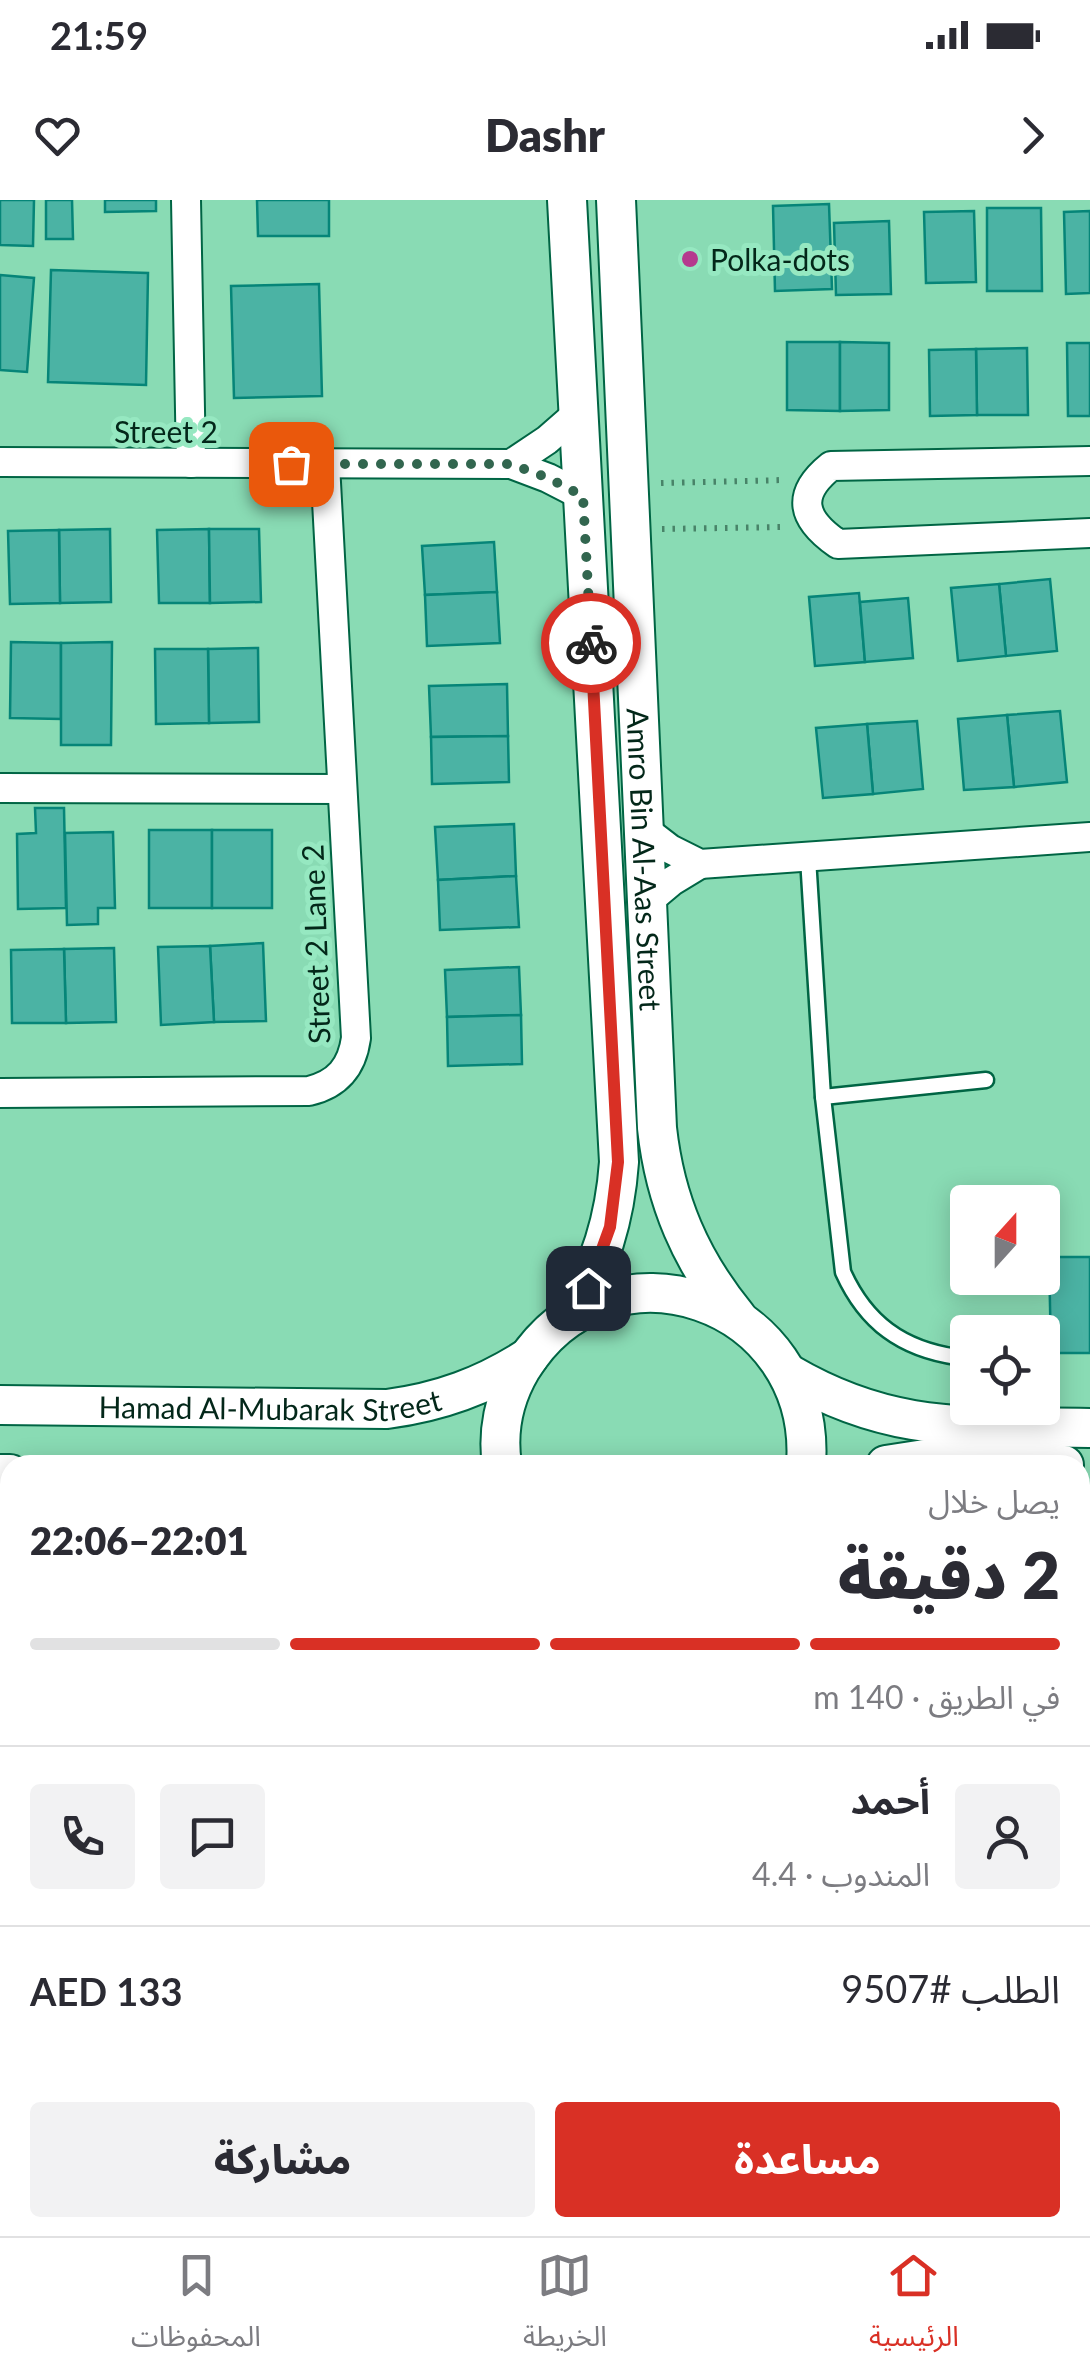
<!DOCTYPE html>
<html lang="ar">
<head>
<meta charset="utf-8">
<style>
	:root { --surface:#fff; --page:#f2f2f3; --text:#2b2b33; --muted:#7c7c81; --line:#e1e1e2; --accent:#d93025 }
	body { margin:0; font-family:Lato,"Noto Sans Arabic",sans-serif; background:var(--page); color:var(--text); direction:rtl; height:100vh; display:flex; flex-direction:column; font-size:38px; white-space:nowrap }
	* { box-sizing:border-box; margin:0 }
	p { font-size:32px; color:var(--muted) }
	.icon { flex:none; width:55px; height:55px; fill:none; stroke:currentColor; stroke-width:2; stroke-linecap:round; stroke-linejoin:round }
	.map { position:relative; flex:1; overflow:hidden; direction:ltr }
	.details { position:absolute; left:0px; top:1255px; width:1090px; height:782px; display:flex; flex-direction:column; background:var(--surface); border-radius:30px 30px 0 0; box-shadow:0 5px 25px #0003; direction:rtl }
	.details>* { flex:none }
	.needle { width:65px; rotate:21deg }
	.fabs { position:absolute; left:950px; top:985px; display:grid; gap:20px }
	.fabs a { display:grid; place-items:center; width:110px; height:110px; border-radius:10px; background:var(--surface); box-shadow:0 5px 25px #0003; font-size:50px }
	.pin { position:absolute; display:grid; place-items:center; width:85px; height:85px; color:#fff; margin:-42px; border-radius:20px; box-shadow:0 5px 15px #0006 }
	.courier { position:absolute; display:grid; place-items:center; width:100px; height:100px; margin:-50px; border:8px solid #d93025; border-radius:50%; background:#fff; color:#222; box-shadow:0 2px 12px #0007 }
	.summary em { font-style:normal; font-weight:800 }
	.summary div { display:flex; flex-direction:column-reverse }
	.summary { display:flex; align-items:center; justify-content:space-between; height:170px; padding:0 30px }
	h1 { font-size:65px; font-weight:800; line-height:75px }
	.bar { display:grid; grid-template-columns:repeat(4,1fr); gap:15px 10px; align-content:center; height:120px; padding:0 30px }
	.bar i { height:12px; border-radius:8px; background:var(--line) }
	.bar .selected { background:var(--accent) }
	.bar p { grid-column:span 4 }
	.line { display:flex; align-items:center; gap:25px; padding:0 30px; border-top:2px solid var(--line) }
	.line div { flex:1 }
	.round { display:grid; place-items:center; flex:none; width:105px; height:105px; border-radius:10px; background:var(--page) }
	.primary-button { display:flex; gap:20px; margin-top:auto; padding:20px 30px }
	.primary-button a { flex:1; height:115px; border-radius:10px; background:var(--accent); color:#fff; font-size:40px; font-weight:800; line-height:115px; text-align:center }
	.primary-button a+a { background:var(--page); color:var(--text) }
	.status { display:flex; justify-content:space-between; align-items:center; height:70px; padding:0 50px; background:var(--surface); direction:ltr }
	.status svg { height:28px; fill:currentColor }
	header { display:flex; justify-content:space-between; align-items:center; height:130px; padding:0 30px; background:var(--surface); font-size:45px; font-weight:800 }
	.menu { display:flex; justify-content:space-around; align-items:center; height:140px; border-top:2px solid var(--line); background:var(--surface); font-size:28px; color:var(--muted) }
	.menu a { display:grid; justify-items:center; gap:5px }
	.menu .selected { color:var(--accent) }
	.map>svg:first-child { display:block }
	.built { fill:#76d2a7 }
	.building { fill:#4bb3a4; stroke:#068578; stroke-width:2.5 }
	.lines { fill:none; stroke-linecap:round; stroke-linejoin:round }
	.lane-casing { stroke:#006544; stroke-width:19 }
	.street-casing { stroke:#006544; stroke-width:32 }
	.secondary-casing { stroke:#006544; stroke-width:42 }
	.path { stroke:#488368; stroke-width:6; stroke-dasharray:2.5 8; stroke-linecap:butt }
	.lane { stroke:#fff; stroke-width:14 }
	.street { stroke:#fff; stroke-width:28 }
	.secondary { stroke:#fff; stroke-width:38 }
	.done { stroke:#32664f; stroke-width:10; stroke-dasharray:0 18 }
	.route { stroke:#d93025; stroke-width:12 }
	.poi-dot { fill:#b53b8e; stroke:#96e8c1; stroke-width:4 }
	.labels { text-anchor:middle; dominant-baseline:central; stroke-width:10; stroke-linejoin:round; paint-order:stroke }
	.poi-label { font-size:30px; fill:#032719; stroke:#96e8c1; text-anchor:start }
	.street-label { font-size:30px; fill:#032719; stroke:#96e8c1 }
</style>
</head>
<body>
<div class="status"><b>21:59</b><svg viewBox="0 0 49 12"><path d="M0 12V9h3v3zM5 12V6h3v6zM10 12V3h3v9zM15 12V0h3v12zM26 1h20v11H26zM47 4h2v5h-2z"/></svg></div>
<header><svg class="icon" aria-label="forward" viewBox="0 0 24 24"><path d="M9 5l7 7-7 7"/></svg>Dashr<svg class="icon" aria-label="heart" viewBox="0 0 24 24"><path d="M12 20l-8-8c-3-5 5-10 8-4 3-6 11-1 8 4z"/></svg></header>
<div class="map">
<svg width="1090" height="2036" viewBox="0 0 1090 2036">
	<rect width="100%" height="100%" fill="#89dbb4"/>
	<polygon class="built" points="0,1273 10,1273 10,2028 822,2028 825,2036 0,2036"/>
	<g class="building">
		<polygon points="0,0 34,0 33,46 0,45"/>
		<polygon points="46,0 72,0 73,39 46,39"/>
		<polygon points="105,0 156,0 156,11 105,12"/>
		<polygon points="257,0 329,0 329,36 258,36"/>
		<polygon points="829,4 832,89 775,91 773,6"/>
		<polygon points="987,8 1041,8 1042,91 987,91"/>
		<polygon points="974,11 976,82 926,83 924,12"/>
		<polygon points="1090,11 1090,93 1066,94 1064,12"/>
		<polygon points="889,21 891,94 836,95 834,23"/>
		<polygon points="51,70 148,73 146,185 48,182"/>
		<polygon points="0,75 34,78 27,172 0,170"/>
		<polygon points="319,84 322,196 234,198 231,86"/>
		<polygon points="787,142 840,142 840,211 787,210"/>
		<polygon points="840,142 889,143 889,210 840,211"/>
		<polygon points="1067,143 1090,143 1090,216 1068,216"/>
		<polygon points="1027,148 1028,215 977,215 976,149"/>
		<polygon points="976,149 977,215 930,216 929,150"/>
		<polygon points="110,329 111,402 60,403 59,330"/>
		<polygon points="209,329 210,403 159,403 157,330"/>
		<polygon points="209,329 259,329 261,402 210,403"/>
		<polygon points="59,330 60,403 10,404 8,331"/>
		<polygon points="494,342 497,392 425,395 422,346"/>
		<polygon points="1050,379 1057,451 1006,456 999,384"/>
		<polygon points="999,384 1006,456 958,461 951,388"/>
		<polygon points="497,392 500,443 427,446 425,395"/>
		<polygon points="859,393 865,462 815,466 809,397"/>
		<polygon points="908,398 913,458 865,462 860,402"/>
		<polygon points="11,442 61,443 61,519 10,518"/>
		<polygon points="112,442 111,545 61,545 61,443"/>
		<polygon points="258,448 259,522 209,523 208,449"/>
		<polygon points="155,449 208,449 209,523 156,524"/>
		<polygon points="507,484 508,536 431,537 429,486"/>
		<polygon points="1060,511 1067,582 1014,587 1007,515"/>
		<polygon points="1007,515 1014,587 964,590 958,519"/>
		<polygon points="917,521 923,589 873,594 867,524"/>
		<polygon points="867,524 873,594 823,598 816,528"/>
		<polygon points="508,536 509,582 432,584 431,537"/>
		<polygon points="35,608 64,608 66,708 18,709 17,634 36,633"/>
		<polygon points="514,624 516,676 438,680 435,627"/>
		<rect x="149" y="630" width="63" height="78"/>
		<rect x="212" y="630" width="60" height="78"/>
		<polygon points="113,632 115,708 98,708 98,724 67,725 65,633"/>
		<polygon points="516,676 519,727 440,730 438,680"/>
		<polygon points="263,743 266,821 214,822 210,746"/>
		<polygon points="210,746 214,822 161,825 158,747"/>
		<polygon points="114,748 116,822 66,823 64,749"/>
		<polygon points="64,749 66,823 12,823 11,750"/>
		<polygon points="519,767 521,815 447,817 445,770"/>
		<polygon points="521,815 522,864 448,866 447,817"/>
		<polygon points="1049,1057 1090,1057 1090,1153 1051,1153"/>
		<polygon points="1080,1341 1090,1341 1090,1830 1080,1833"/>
		<polygon points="10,1531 10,1782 0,1785 0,1533"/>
	</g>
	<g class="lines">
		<g class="lane-casing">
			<g id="lane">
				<path d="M 808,658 L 823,897 L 843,1072 C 866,1123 902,1149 957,1157"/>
				<polyline points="823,897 986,880"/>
				<polyline points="0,1876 10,1874"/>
				<polyline points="412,2028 414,2036"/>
				<polyline points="289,2036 326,2028"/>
			</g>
		</g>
		<g class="street-casing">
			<g id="street">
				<polyline points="186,0 191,263"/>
				<path d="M 1090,261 L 831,266 C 795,295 802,319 838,344 L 1090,333"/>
				<polyline points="0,262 511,264 548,278 583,296"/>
				<polyline points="511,264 547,240 579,212"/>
				<polyline points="0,588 342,589"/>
				<polyline points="644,629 670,649 700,664 1090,637"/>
				<polyline points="647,702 672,681 700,664"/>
				<path d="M 0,893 L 309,891 C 338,884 352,867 356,838 L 325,264"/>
				<polyline points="1080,1919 1090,1916"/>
			</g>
		</g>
		<g class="secondary-casing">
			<g id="secondary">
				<path d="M 567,0 L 619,962 C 615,1019 600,1066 571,1116"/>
				<path id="s1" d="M 616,0 L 657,928 C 665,1001 691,1061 737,1117"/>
				<path d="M 789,1174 C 895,1236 973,1225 1090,1228"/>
				<path id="s2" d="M 0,1205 L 387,1209 C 440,1202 484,1186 529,1157"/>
				<path d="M 502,1265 C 497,1232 504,1198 521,1169 C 608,1026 818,1100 806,1265"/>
				<polyline points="886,1265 925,1259 1064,1265"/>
				<polyline points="0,1274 10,1274"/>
				<polyline points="818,2028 822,2036"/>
				<polyline points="854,2028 857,2036"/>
			</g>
		</g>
		<g class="path">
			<polyline points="661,283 784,280"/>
			<polyline points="662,329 784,327"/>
		</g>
		<use href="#lane" class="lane"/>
		<use href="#street" class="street"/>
		<use href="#secondary" class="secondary"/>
	</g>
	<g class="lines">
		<polyline class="done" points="291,264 511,264 548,278 583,296 591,443"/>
		<polyline class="route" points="588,1088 610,1027 618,962 591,443"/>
	</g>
	<circle class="poi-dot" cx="690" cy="59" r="10"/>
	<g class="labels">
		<g class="poi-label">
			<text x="710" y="59">Polka-dots</text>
		</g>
		<g class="street-label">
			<text x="166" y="231">Street 2</text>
			<text stroke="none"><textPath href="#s1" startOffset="660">Amro Bin Al-Aas Street</textPath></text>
			<text transform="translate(315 744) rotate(-92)">Street 2 Lane 2</text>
			<text stroke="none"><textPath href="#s2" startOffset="270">Hamad Al-Mubarak Street</textPath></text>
		</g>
	</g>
</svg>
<div class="fabs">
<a><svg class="needle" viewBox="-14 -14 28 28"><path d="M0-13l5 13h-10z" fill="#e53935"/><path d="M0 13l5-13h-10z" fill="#7c7c81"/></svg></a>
<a><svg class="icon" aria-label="locate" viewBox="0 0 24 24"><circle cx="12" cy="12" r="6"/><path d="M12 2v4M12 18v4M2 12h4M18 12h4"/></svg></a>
</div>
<div class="pin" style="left:291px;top:264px;background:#ea580c"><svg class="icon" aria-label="bag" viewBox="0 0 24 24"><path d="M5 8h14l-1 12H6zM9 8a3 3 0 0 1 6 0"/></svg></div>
<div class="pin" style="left:588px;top:1088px;background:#1f2937"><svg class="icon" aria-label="home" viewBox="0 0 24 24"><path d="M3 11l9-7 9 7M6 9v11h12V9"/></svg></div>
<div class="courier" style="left:591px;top:443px"><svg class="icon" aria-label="bike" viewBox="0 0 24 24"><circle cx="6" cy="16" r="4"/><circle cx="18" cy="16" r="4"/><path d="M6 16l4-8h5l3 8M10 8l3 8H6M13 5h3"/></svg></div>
<section class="details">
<div class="summary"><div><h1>2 دقيقة</h1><p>يصل خلال</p></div><em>22:01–22:06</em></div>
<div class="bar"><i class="selected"></i><i class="selected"></i><i class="selected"></i><i></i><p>في الطريق · 140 m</p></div>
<div class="line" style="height:180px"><a class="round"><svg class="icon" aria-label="person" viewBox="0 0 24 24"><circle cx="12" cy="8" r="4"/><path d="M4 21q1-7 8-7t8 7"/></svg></a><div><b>أحمد</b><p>المندوب · 4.4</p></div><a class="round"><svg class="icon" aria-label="chat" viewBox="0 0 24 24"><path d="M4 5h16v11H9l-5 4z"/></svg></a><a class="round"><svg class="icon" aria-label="phone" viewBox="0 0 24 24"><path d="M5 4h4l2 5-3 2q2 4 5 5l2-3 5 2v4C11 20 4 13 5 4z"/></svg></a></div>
<div class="line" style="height:130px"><div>الطلب #9507</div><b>AED 133</b></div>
<div class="primary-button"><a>مساعدة</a><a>مشاركة</a></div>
</section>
</div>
<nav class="menu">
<a class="selected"><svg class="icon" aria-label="home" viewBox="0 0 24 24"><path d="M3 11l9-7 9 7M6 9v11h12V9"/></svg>الرئيسية</a>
<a><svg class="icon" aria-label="map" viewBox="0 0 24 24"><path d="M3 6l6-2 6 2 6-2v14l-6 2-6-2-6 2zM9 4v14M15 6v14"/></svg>الخريطة</a>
<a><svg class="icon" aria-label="saved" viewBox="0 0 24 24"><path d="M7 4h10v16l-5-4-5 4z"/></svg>المحفوظات</a>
</nav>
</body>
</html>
